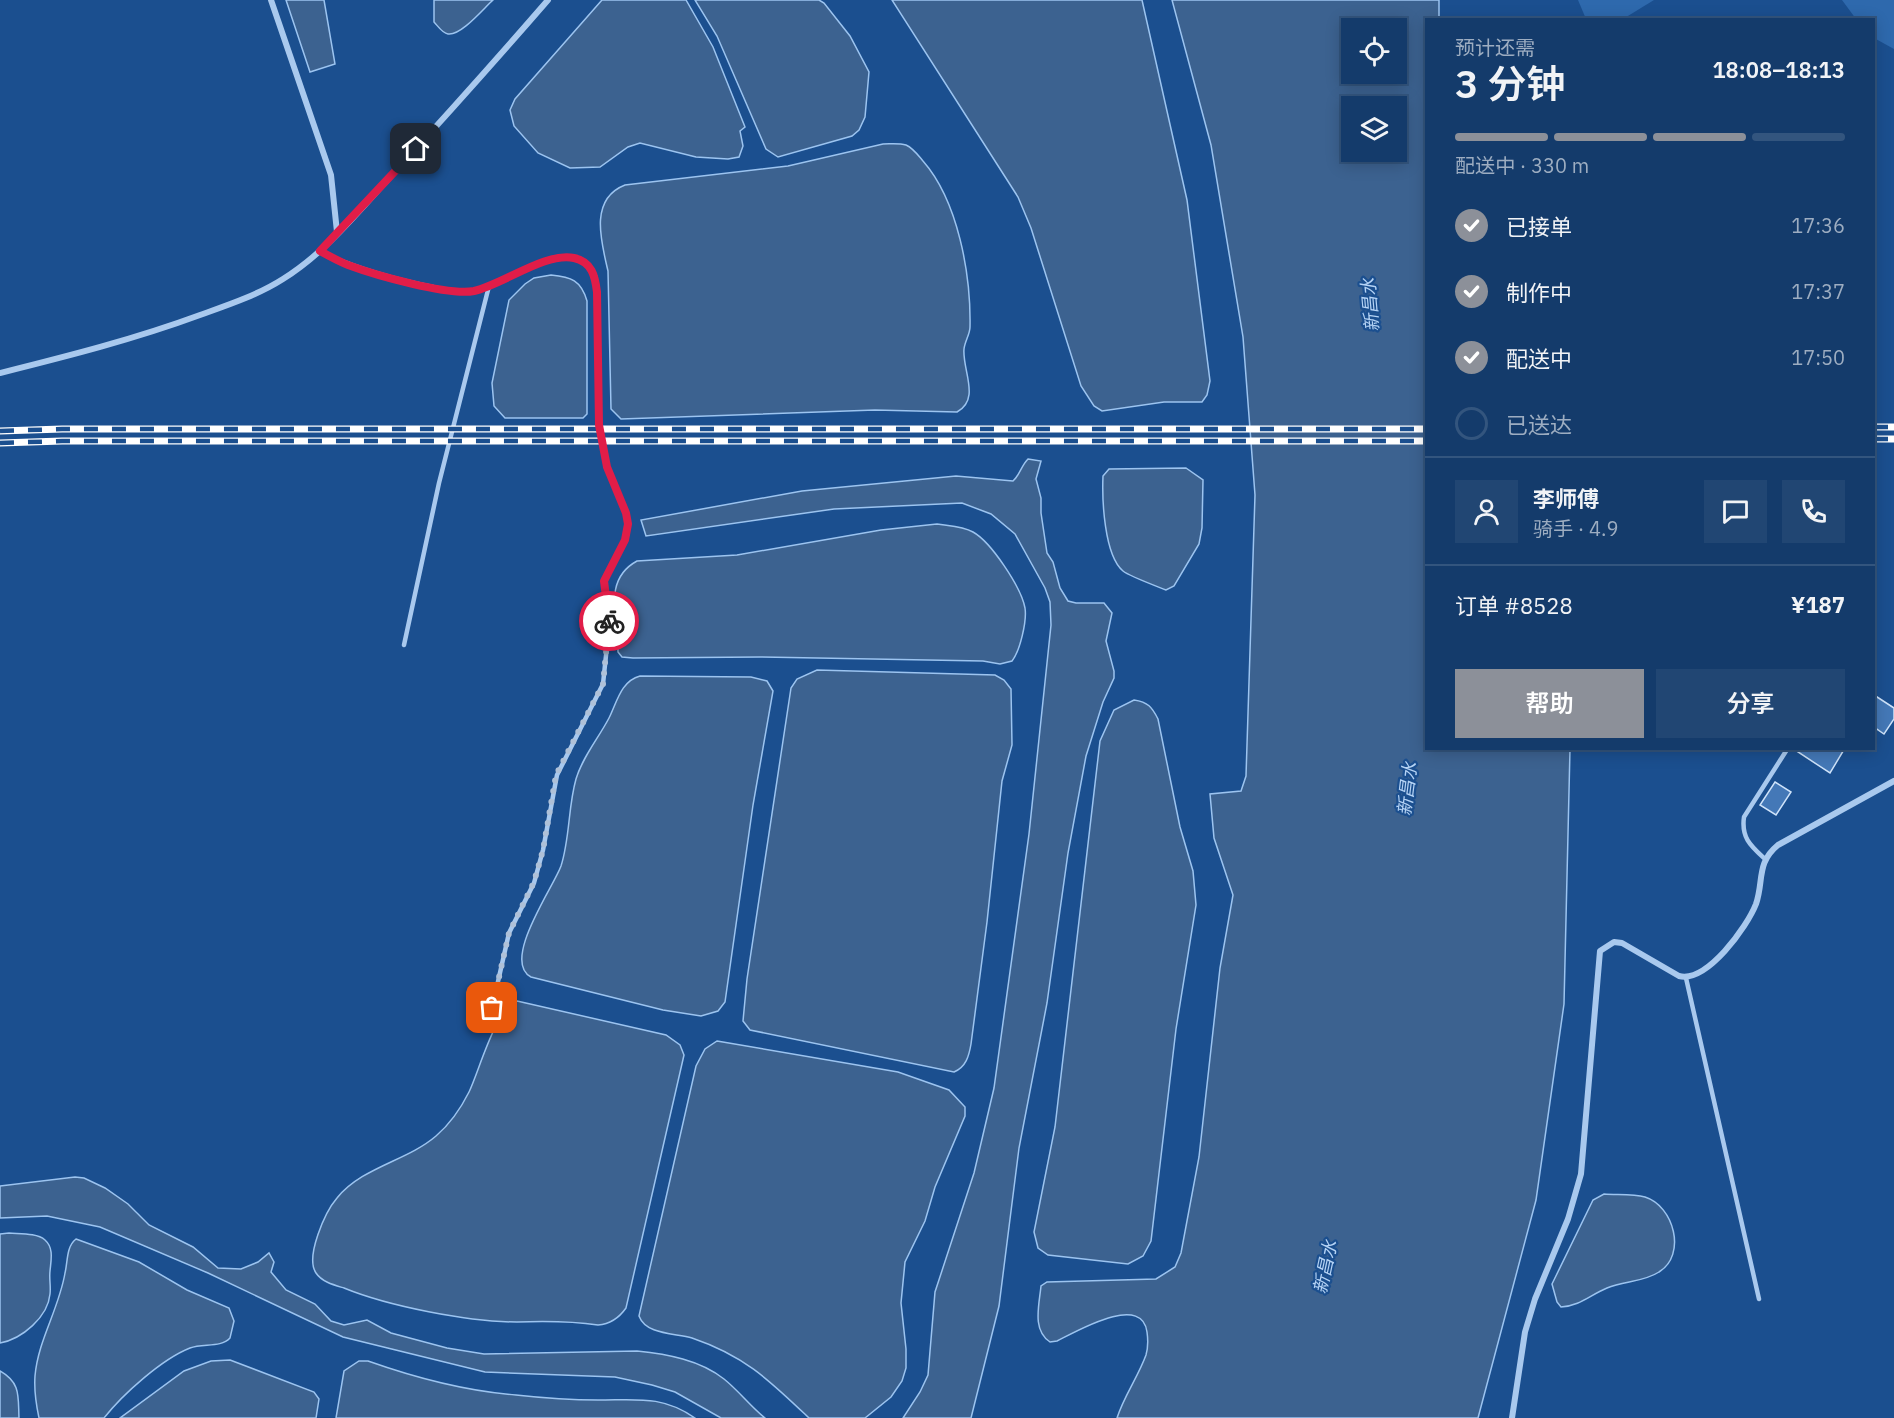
<!DOCTYPE html>
<html lang="zh">
<head>
<meta charset="utf-8">
<style>
	:root { --surface:#143b6b; --page:#214673; --text:#f1f3f6; --muted:#9dadc1; --line:#33557e; --accent:#8c9099 }
	body { margin:0; font-family:"IBM Plex Sans","Noto Sans SC",sans-serif; background:var(--page); color:var(--text); height:100vh; display:flex; flex-direction:column; font-size:22px; white-space:nowrap }
	* { box-sizing:border-box; margin:0 }
	p { font-size:20px; color:var(--muted) }
	.icon { flex:none; width:33px; height:33px; fill:none; stroke:currentColor; stroke-width:2; stroke-linecap:round; stroke-linejoin:round }
	.map { position:relative; flex:1; overflow:hidden }
	.sheet { position:absolute; left:1425px; top:18px; width:450px; height:732px; display:flex; flex-direction:column; background:var(--surface); border-radius:0px; box-shadow:0 3px 15px #0003,0 0 0 2px var(--line) }
	.sheet>* { flex:none }
	.buttons { position:absolute; left:1341px; top:18px; display:grid; gap:12px }
	.buttons a { display:grid; place-items:center; width:66px; height:66px; border-radius:0px; background:var(--surface); box-shadow:0 3px 15px #0003,0 0 0 2px var(--line); font-size:30px }
	.pin { position:absolute; display:grid; place-items:center; width:51px; height:51px; color:#fff; margin:-26px; border-radius:12px; box-shadow:0 3px 9px #0006 }
	.courier { position:absolute; display:grid; place-items:center; width:60px; height:60px; margin:-30px; border:4px solid #e11d48; border-radius:50%; background:#fff; color:#222; box-shadow:0 2px 8px #0007 }
	.headline em { font-style:normal; font-weight:600 }
	.headline div { display:flex; flex-direction:column-reverse }
	.headline { display:flex; align-items:center; justify-content:space-between; height:102px; padding:0 30px }
	h1 { font-size:39px; font-weight:600; line-height:45px }
	.bar { display:grid; grid-template-columns:repeat(4,1fr); gap:9px 6px; align-content:center; height:72px; padding:0 30px }
	.bar i { height:8px; border-radius:4px; background:var(--line) }
	.bar .selected { background:var(--accent) }
	.bar p { grid-column:span 4 }
	.line { display:flex; align-items:center; gap:15px; padding:0 30px; border-top:2px solid var(--line) }
	.line div { flex:1 }
	.round { display:grid; place-items:center; flex:none; width:63px; height:63px; border-radius:0px; background:var(--page) }
	ol { padding:0 30px; list-style:none }
	li { display:flex; align-items:center; gap:18px; height:66px }
	li p { margin-inline-start:auto }
	li .icon { padding:6px; border-radius:50%; background:var(--accent); color:#fff; stroke-width:4 }
	li:last-child { color:var(--muted) }
	li i { width:33px; height:33px; border:3px solid var(--line); border-radius:50% }
	.button { display:flex; gap:12px; margin-top:auto; padding:12px 30px }
	.button a { flex:1; height:69px; border-radius:0px; background:var(--accent); color:#fff; font-size:24px; font-weight:600; line-height:69px; text-align:center }
	.button a+a { background:var(--page); color:var(--text) }
	.map>svg:first-child { display:block }
	.green { fill:#2e69ad }
	.water { fill:#3c6290; stroke:#9cc4f0; stroke-width:1.5; fill-rule:evenodd }
	.building { fill:#4478b7; stroke:#cfe3fa; stroke-width:1.5 }
	.lines { fill:none; stroke-linecap:round; stroke-linejoin:round }
	.lane { stroke:#a9c9ee; stroke-width:4.5 }
	.street { stroke:#a9c9ee; stroke-width:6 }
	.rail-casing { stroke:#fff; stroke-width:7 }
	.rail { stroke:#1b4f8f; stroke-width:4.5; stroke-dasharray:14; stroke-linecap:butt }
	.done { stroke:#afc1d8; stroke-width:6; stroke-dasharray:0 10.8 }
	.route { stroke:#e11d48; stroke-width:8 }
	.labels { text-anchor:middle; dominant-baseline:central; stroke-width:4.5; stroke-linejoin:round; paint-order:stroke }
	.water-label { font-size:18px; font-style:italic; fill:#b5d3f5; stroke:#1b4f8f }
</style>
</head>
<body>
<div class="map">
<svg width="1894" height="1418" viewBox="0 0 1894 1418">
	<rect width="100%" height="100%" fill="#1b4f8f"/>
	<g class="green">
		<polygon points="1578,0 1654,0 1623,19 1586,19"/>
		<polygon points="1842,0 1894,0 1894,49 1874,38 1874,20 1856,19"/>
	</g>
	<g class="water">
		<polygon points="286,0 324,0 335,64 310,72"/>
		<path d="M 434,0 L 493,0 C 484,8 461,36 448,34 C 442,33 438,26 434,22 Z"/>
		<polygon points="602,0 686,0 713,47 745,127 740,131 743,146 739,157 728,159 696,157 640,143 628,147 600,167 570,168 538,153 514,126 510,110 515,99"/>
		<polygon points="695,0 819,0 824,3 850,36 869,72 865,117 859,130 852,136 778,157 766,149 717,36"/>
		<polygon points="892,0 1142,0 1187,200 1210,381 1207,395 1202,402 1164,402 1102,411 1094,406 1081,386 1031,228 1018,197"/>
		<path d="M 1172,0 L 1439,0 L 1439,19 L 1426,20 L 1426,748 L 1570,749 L 1564,1004 L 1536,1200 L 1478,1418 L 1117,1418 C 1124,1396 1138,1377 1146,1355 C 1148,1348 1148,1339 1147,1332 C 1142,1293 1077,1331 1057,1341 L 1050,1342 C 1032,1330 1039,1306 1041,1286 L 1047,1282 L 1156,1279 L 1175,1267 L 1181,1253 L 1199,1157 L 1220,968 L 1233,895 L 1214,838 L 1210,794 L 1241,791 L 1246,776 L 1255,495 L 1243,337 L 1211,145 ZM 1352,28 L 1396,28 L 1396,74 L 1352,74 ZM 1352,106 L 1396,106 L 1396,152 L 1352,152 Z"/>
		<path d="M 883,144 C 891,144 899,143 906,145 C 913,148 918,155 923,161 C 958,201 971,274 970,327 C 970,334 965,341 964,349 C 962,370 981,399 957,412 L 875,410 L 621,419 L 611,409 L 608,271 C 601,241 589,199 625,185 L 788,166 Z"/>
		<path d="M 551,275 C 571,277 581,280 587,301 L 587,414 L 583,418 L 505,418 L 494,406 L 492,383 L 509,300 L 525,284 L 534,278 Z"/>
		<path d="M 1028,459 L 1041,461 L 1036,479 L 1041,498 L 1041,513 L 1047,553 L 1053,562 L 1060,588 L 1068,601 L 1076,603 L 1104,603 L 1112,613 L 1106,641 L 1114,671 L 1114,678 L 1103,702 L 1086,756 L 1068,853 L 1047,1003 L 1019,1148 L 999,1306 L 971,1418 L 903,1418 L 920,1392 L 928,1375 L 935,1292 L 974,1173 L 994,1088 L 1029,834 L 1051,625 L 1050,602 L 1045,588 L 1015,534 L 991,514 L 962,503 L 834,509 L 646,536 L 641,520 L 802,491 L 956,476 L 1013,481 C 1020,475 1021,466 1028,459 Z"/>
		<path d="M 1186,468 L 1203,480 L 1202,528 L 1199,544 L 1174,586 L 1166,590 C 1156,586 1129,576 1123,571 C 1104,555 1102,499 1103,476 L 1109,469 Z"/>
		<path d="M 937,524 C 949,526 962,526 973,532 C 991,542 1021,587 1025,608 C 1027,621 1020,651 1012,661 L 1000,664 L 983,661 L 760,657 L 633,658 L 622,657 L 618,652 C 618,618 602,580 637,561 L 737,555 L 881,530 Z"/>
		<path d="M 817,670 L 995,675 L 1004,680 L 1011,689 L 1012,745 L 1002,781 L 987,922 L 971,1044 C 969,1056 966,1067 954,1072 L 750,1030 L 743,1021 L 747,979 L 791,688 L 797,679 Z"/>
		<path d="M 640,676 L 751,677 L 767,681 L 773,691 L 753,805 L 725,1002 L 718,1011 L 701,1016 L 663,1010 L 531,977 C 501,961 553,888 561,866 C 570,838 568,807 576,779 C 583,756 598,739 609,718 C 617,702 621,681 640,676 Z"/>
		<path d="M 1134,700 C 1148,702 1152,707 1158,719 L 1180,827 L 1193,871 L 1196,905 L 1176,1029 L 1151,1241 L 1143,1256 L 1128,1264 L 1048,1255 L 1038,1248 L 1034,1232 L 1055,1127 L 1100,741 L 1114,710 Z"/>
		<path d="M 517,1001 L 666,1035 L 680,1045 L 684,1055 L 626,1308 C 619,1318 611,1324 598,1325 C 571,1321 544,1321 517,1322 C 468,1322 388,1306 344,1288 C 334,1285 322,1282 316,1273 C 305,1257 325,1212 337,1198 C 362,1167 407,1161 436,1136 C 450,1124 461,1108 469,1092 C 480,1069 494,1012 517,1001 Z"/>
		<path d="M 717,1041 L 898,1072 L 949,1090 L 965,1107 L 965,1116 L 935,1187 L 925,1221 L 905,1262 L 901,1303 L 906,1349 L 906,1368 L 902,1381 L 891,1397 L 865,1418 L 809,1418 C 769,1380 745,1356 692,1338 C 675,1333 646,1335 639,1316 L 696,1066 L 705,1049 Z"/>
		<path d="M 75,1177 L 84,1178 L 105,1188 L 128,1204 L 149,1225 L 193,1247 L 218,1268 L 241,1269 L 258,1262 L 269,1253 L 274,1262 L 271,1272 L 286,1290 L 315,1304 L 331,1321 L 344,1325 L 367,1320 L 391,1333 L 447,1348 L 484,1354 L 637,1351 C 667,1354 700,1360 724,1379 C 739,1391 750,1406 765,1418 L 721,1418 L 675,1392 L 652,1385 L 615,1377 L 485,1372 L 343,1337 L 208,1273 L 100,1227 L 47,1216 L 0,1218 L 0,1186 Z"/>
		<path d="M 1604,1194 C 1617,1195 1633,1194 1645,1197 C 1674,1206 1687,1255 1659,1272 C 1644,1282 1624,1281 1607,1288 C 1590,1295 1580,1306 1561,1307 L 1557,1302 L 1552,1284 L 1593,1200 Z"/>
		<path d="M 9,1233 C 20,1234 37,1233 45,1240 C 54,1248 51,1260 50,1271 C 49,1279 51,1286 50,1294 C 48,1317 22,1339 0,1343 L 0,1234 Z"/>
		<path d="M 76,1239 L 139,1262 L 187,1290 L 229,1308 L 234,1321 L 230,1338 C 221,1348 203,1343 190,1348 C 162,1359 123,1394 104,1418 L 39,1418 C 36,1404 34,1390 35,1376 C 38,1340 59,1309 65,1273 C 68,1261 66,1247 76,1239 Z"/>
		<polygon points="230,1360 314,1392 319,1399 316,1418 120,1418 184,1371 211,1361"/>
		<path d="M 359,1361 L 368,1361 C 416,1378 465,1391 516,1395 C 543,1398 571,1400 598,1400 C 636,1400 662,1395 695,1418 L 336,1418 L 344,1371 Z"/>
		<path d="M 0,1371 C 21,1383 18,1396 19,1418 L 0,1418 Z"/>
	</g>
	<g class="building">
		<polygon points="1874,695 1894,708 1894,719 1884,734 1874,727"/>
		<polygon points="1792,748 1845,748 1830,773"/>
		<polygon points="1775,782 1791,792 1776,815 1760,805"/>
	</g>
	<g class="lines">
		<g class="lane">
			<path d="M 319,251 C 356,269 393,279 433,287 C 443,289 454,293 464,292 C 506,291 544,244 585,262 L 595,276 L 598,292 L 599,425 L 607,467 L 626,513 L 628,524 L 627,535 L 605,581 L 609,627 L 603,684 L 557,775 L 543,850 L 534,883 L 509,933 L 492,1008"/>
			<polyline points="404,645 439,483 489,286"/>
			<path d="M 1765,859 C 1751,846 1741,838 1744,817 L 1788,748"/>
			<polyline points="1686,978 1759,1299"/>
		</g>
		<g class="street">
			<polyline points="271,0 331,175 337,232"/>
			<path d="M 0,373 C 68,356 135,339 200,315 C 228,305 258,295 283,279 C 325,253 358,212 391,176 C 444,118 496,60 548,0"/>
			<path d="M 1512,1418 L 1525,1332 L 1535,1299 L 1568,1219 L 1581,1174 L 1600,951 L 1614,942 L 1622,943 L 1679,976 C 1707,983 1747,927 1756,904 C 1764,881 1756,863 1778,845 L 1894,781"/>
		</g>
		<g class="rail-casing">
			<g id="rail">
				<polyline points="1874,427 1894,427"/>
				<polyline points="0,431 62,429 1426,429"/>
				<polyline points="1874,439 1894,439"/>
				<polyline points="0,443 62,441 1426,441"/>
			</g>
		</g>
		<use href="#rail" class="rail"/>
	</g>
	<g class="lines">
		<polyline class="done" points="492,1008 509,933 534,882 543,850 556,775 603,684 609,621"/>
		<path class="route" d="M 416,149 L 320,251 C 329,256 338,261 348,265 C 375,275 448,296 474,291 C 504,284 545,252 574,258 C 592,262 595,276 597,292 L 599,425 L 607,467 L 626,513 L 628,524 L 625,540 L 604,581 L 609,621"/>
	</g>
	<g class="labels">
		<g class="water-label">
			<text transform="translate(1370 305) rotate(-95)">新昌水</text>
			<text transform="translate(1407 789) rotate(-83)">新昌水</text>
			<text transform="translate(1325 1267) rotate(-78)">新昌水</text>
		</g>
	</g>
</svg>
<div class="buttons">
<a><svg class="icon" aria-label="locate" viewBox="0 0 24 24"><circle cx="12" cy="12" r="6"/><path d="M12 2v4M12 18v4M2 12h4M18 12h4"/></svg></a>
<a><svg class="icon" aria-label="layers" viewBox="0 0 24 24"><path d="M12 4l9 5-9 5-9-5zM3 14l9 5 9-5"/></svg></a>
</div>
<div class="pin" style="left:492px;top:1008px;background:#ea580c"><svg class="icon" aria-label="bag" viewBox="0 0 24 24"><path d="M5 8h14l-1 12H6zM9 8a3 3 0 0 1 6 0"/></svg></div>
<div class="pin" style="left:416px;top:149px;background:#1f2937"><svg class="icon" aria-label="home" viewBox="0 0 24 24"><path d="M3 11l9-7 9 7M6 9v11h12V9"/></svg></div>
<div class="courier" style="left:609px;top:621px"><svg class="icon" aria-label="bike" viewBox="0 0 24 24"><circle cx="6" cy="16" r="4"/><circle cx="18" cy="16" r="4"/><path d="M6 16l4-8h5l3 8M10 8l3 8H6M13 5h3"/></svg></div>
<section class="sheet">
<div class="headline"><div><h1>3 分钟</h1><p>预计还需</p></div><em>18:08–18:13</em></div>
<div class="bar"><i class="selected"></i><i class="selected"></i><i class="selected"></i><i></i><p>配送中 · 330 m</p></div>
<ol>
<li><svg class="icon" aria-label="check" viewBox="0 0 24 24"><path d="M5 12l5 5 9-10"/></svg>已接单<p>17:36</p></li>
<li><svg class="icon" aria-label="check" viewBox="0 0 24 24"><path d="M5 12l5 5 9-10"/></svg>制作中<p>17:37</p></li>
<li><svg class="icon" aria-label="check" viewBox="0 0 24 24"><path d="M5 12l5 5 9-10"/></svg>配送中<p>17:50</p></li>
<li><i></i>已送达</li>
</ol>
<div class="line" style="height:108px"><a class="round"><svg class="icon" aria-label="person" viewBox="0 0 24 24"><circle cx="12" cy="8" r="4"/><path d="M4 21q1-7 8-7t8 7"/></svg></a><div><b>李师傅</b><p>骑手 · 4.9</p></div><a class="round"><svg class="icon" aria-label="chat" viewBox="0 0 24 24"><path d="M4 5h16v11H9l-5 4z"/></svg></a><a class="round"><svg class="icon" aria-label="phone" viewBox="0 0 24 24"><path d="M5 4h4l2 5-3 2q2 4 5 5l2-3 5 2v4C11 20 4 13 5 4z"/></svg></a></div>
<div class="line" style="height:78px"><div>订单 #8528</div><b>¥187</b></div>
<div class="button"><a>帮助</a><a>分享</a></div>
</section>
</div>
</body>
</html>
